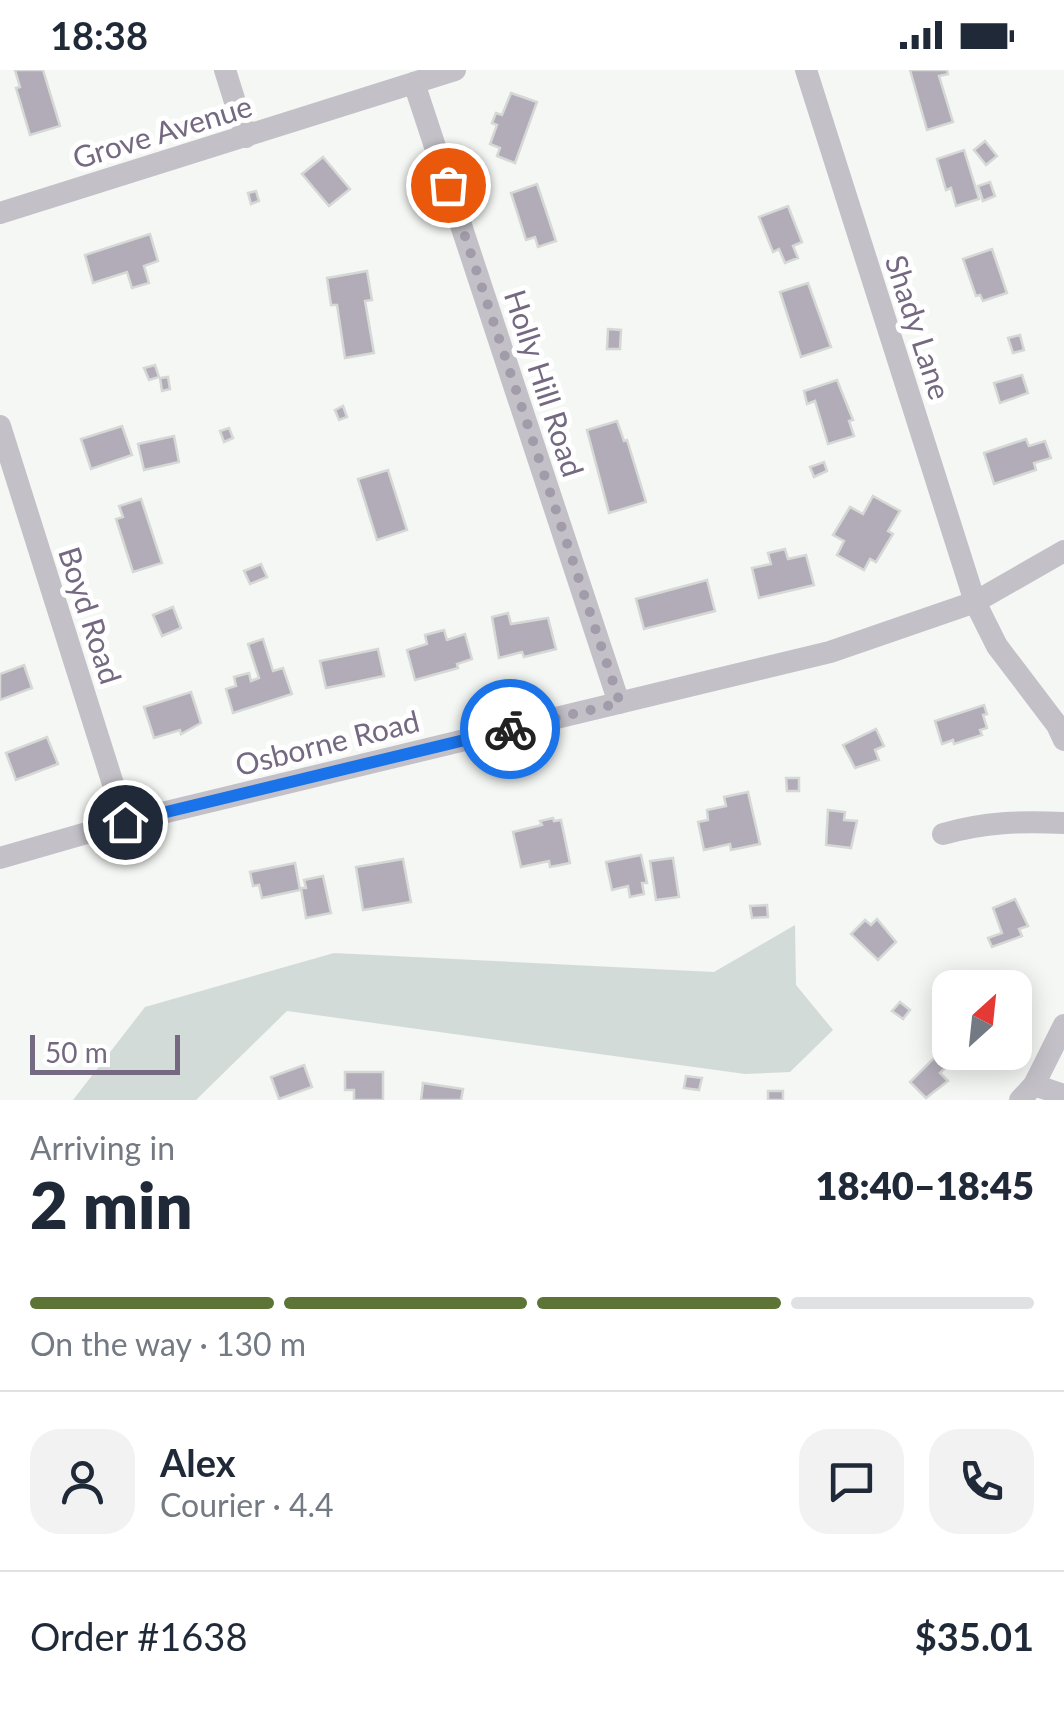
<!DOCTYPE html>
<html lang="en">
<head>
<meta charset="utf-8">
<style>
	:root { --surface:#fff; --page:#f2f2f3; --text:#1f2937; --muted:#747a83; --line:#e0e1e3; --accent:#5c7537 }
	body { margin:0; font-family:Lato,sans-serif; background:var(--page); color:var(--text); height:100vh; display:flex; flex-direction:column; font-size:38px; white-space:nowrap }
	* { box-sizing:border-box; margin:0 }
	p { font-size:32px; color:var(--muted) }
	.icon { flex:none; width:55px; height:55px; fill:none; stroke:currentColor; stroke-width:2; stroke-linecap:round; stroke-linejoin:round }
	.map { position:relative; height:1030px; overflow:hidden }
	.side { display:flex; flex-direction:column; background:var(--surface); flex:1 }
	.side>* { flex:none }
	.needle { width:65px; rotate:27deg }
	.fabs { position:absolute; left:932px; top:900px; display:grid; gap:20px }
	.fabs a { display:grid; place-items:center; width:100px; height:100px; border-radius:20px; background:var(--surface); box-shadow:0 5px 25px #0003; font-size:50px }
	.scale { position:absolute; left:30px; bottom:25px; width:150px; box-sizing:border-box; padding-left:10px; border:5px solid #756982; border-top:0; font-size:28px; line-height:35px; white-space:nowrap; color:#756982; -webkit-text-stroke:8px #fff; paint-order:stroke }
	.pin { position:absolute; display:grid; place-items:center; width:85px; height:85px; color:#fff; margin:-42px; border:5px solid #fff; border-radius:50%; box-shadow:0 2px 10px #0007 }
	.courier { position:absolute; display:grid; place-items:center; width:100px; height:100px; margin:-50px; border:8px solid #1a73e8; border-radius:50%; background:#fff; color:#222; box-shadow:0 2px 12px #0007 }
	.headline em { font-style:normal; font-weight:800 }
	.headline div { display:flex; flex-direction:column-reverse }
	.headline { display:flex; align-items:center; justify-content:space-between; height:170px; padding:0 30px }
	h1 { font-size:65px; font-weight:800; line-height:75px }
	.bar { display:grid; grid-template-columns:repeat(4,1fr); gap:15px 10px; align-content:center; height:120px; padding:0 30px }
	.bar i { height:12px; border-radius:8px; background:var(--line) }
	.bar .current { background:var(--accent) }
	.bar p { grid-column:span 4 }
	.line { display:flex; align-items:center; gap:25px; padding:0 30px; border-top:2px solid var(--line) }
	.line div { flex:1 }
	.round { display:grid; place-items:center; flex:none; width:105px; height:105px; border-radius:30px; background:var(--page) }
	.status { display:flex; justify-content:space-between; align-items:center; height:70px; padding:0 50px; background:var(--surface); direction:ltr }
	.status svg { height:28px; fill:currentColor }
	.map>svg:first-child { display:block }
	.green { fill:#d3dbd9 }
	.building { fill:#b1acb7; stroke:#d6d8d6; stroke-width:2.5 }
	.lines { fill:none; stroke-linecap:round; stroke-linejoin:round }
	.minor { stroke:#c3c0c7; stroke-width:22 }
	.done { stroke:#a19baa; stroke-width:10; stroke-dasharray:0 18 }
	.route { stroke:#1a73e8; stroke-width:12 }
	.labels { text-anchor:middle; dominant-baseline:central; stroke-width:10; stroke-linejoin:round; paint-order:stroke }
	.street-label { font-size:30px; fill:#756982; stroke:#fff }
</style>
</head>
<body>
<div class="status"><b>18:38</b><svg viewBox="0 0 49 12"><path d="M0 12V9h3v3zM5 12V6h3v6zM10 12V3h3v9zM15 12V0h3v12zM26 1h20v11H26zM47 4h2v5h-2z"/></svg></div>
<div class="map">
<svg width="1064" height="1030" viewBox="0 0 1064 1030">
	<rect width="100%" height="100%" fill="#f4f7f4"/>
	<polygon class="green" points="795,855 796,915 833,960 790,1002 745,1004 287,941 196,1030 73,1030 145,937 334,883 714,902"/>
	<g class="building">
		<polygon points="15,0 43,0 60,56 30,65 16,18 20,17"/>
		<polygon points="910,0 947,0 948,4 939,6 953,52 927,60"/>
		<polygon points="511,23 537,32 515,93 497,86 500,78 490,74 497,55 492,53 496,43 502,45"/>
		<polygon points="985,71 997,86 986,95 974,80"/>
		<polygon points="964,80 979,129 956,136 951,118 946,120 937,89"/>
		<polygon points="323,87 350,119 329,136 302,104"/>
		<polygon points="990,112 995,126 983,131 978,116"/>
		<polygon points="537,114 556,171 538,177 535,167 526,170 511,123"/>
		<polygon points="256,121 259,131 251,134 248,123"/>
		<polygon points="788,136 802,172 793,176 798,188 785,193 779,179 773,182 759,147"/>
		<polygon points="150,164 158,191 144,196 149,213 132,218 127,202 93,213 85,185"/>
		<polygon points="992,179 1007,223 983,231 980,225 976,226 963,189"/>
		<polygon points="367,201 372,230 365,231 374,283 345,288 337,235 331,235 327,208"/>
		<polygon points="808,213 831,277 801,287 780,222"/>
		<polygon points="608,259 621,260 620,279 607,279"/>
		<polygon points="1020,265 1024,280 1013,283 1008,268"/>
		<polygon points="155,295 159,307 149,310 144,298"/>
		<polygon points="1022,305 1028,323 1000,333 994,313"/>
		<polygon points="168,307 170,319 162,321 160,308"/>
		<polygon points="837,310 853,350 849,351 854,366 828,374 815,331 807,334 804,321"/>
		<polygon points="343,336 347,347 339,350 335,340"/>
		<polygon points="617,351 624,371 627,370 646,432 609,443 587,360"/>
		<polygon points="122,356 132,385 91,399 81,369"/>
		<polygon points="229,358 233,368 224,372 220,361"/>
		<polygon points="174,366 179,392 144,400 138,374"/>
		<polygon points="1026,369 1029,376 1045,371 1051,388 1034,393 1036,400 994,414 984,383"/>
		<polygon points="824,392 827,401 814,407 810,397"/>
		<polygon points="388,400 407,460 377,470 358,409"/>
		<polygon points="873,426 900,441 888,461 893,464 876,492 870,489 864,500 837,485 844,471 833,465 850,437 863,444"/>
		<polygon points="141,429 162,493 133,502 116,449 123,447 119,436"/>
		<polygon points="785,479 788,489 806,485 814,515 759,528 752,498 771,494 768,483"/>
		<polygon points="261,494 267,507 250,514 244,501"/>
		<polygon points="707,510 715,541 644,559 636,529"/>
		<polygon points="173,537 181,558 162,566 153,545"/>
		<polygon points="508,543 511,554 548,548 556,579 524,587 522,582 499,588 492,547"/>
		<polygon points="444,560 447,570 465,564 472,589 457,594 458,598 415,610 407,580 427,574 425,565"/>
		<polygon points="263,569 273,601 283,598 292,624 233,643 226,619 236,616 234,607 249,603 251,611 259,608 248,574"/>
		<polygon points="378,579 384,606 326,618 320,591"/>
		<polygon points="24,595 32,618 0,630 0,604"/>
		<polygon points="191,622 201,653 181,664 180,660 154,668 144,637"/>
		<polygon points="984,635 987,644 983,645 987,658 980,660 982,665 954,674 953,670 942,674 935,651"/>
		<polygon points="876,659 884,676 875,680 879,690 855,698 843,675"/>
		<polygon points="47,667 58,694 16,710 6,683"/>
		<polygon points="786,708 799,708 799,721 787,721"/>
		<polygon points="748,722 760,774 731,780 730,774 704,780 698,752 708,750 707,740 726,736 724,727"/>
		<polygon points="828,740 845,742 844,750 857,751 851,778 826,775"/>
		<polygon points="553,748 554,751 561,750 570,793 550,797 549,791 521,797 513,762 542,755 540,751"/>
		<polygon points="641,785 647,813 642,813 644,824 630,827 628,816 612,820 606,792"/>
		<polygon points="673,788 679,827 656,830 650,791"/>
		<polygon points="403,789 411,832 363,840 356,797"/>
		<polygon points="295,793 300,820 262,828 259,815 253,816 250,802"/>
		<polygon points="323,806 331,843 306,848 301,818 306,818 304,810"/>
		<polygon points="1015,829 1028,856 1019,859 1022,866 992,877 988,868 1002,863 993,838"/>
		<polygon points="767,835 768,847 752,848 750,836"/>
		<polygon points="877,849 896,872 878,890 851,864 865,850 871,855"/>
		<polygon points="900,932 910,940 903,949 892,941"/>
		<polygon points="936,986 946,997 940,1003 948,1011 926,1028 910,1012"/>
		<polygon points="304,995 312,1017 279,1029 271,1007"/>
		<polygon points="345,1002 383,1002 383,1030 354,1030 354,1020 345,1020"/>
		<polygon points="686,1006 702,1008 699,1020 684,1018"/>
		<polygon points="423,1013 463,1019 461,1030 421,1030"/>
		<rect x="768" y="1021" width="15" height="9"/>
	</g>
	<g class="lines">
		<g class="minor">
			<polyline points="225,0 246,67"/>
			<polyline points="806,0 975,532 997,576 1057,655 1064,670"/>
			<polyline points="414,13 619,633"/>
			<polyline points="0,143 455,0"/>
			<polyline points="0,356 125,752"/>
			<path d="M 943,764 C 985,752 1021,751 1064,753"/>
			<polyline points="0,788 125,752 830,582 975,532 1064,481"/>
			<polyline points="1034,1015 1064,1025"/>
			<polyline points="1020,1030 1034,1015 1064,955"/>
		</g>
	</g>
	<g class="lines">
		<polyline class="done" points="448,115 620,633 510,659"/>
		<polyline class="route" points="125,752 510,659"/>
	</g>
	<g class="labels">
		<g class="street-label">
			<text transform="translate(162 61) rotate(-17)">Grove Avenue</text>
			<text transform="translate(919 257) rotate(72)">Shady Lane</text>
			<text transform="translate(545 313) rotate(72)">Holly Hill Road</text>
			<text transform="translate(91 545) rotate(72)">Boyd Road</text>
			<text transform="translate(327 672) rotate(-14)">Osborne Road</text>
		</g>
	</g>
</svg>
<div class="fabs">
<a><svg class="needle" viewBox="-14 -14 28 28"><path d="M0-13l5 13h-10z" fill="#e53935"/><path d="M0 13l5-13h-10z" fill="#747a83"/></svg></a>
</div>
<div class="scale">50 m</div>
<div class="pin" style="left:448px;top:115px;background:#ea580c"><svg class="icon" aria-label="bag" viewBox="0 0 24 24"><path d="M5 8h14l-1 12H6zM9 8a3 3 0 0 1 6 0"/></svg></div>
<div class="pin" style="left:125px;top:752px;background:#1f2937"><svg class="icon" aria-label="home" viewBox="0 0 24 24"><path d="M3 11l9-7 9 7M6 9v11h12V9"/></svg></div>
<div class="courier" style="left:510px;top:659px"><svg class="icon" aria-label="bike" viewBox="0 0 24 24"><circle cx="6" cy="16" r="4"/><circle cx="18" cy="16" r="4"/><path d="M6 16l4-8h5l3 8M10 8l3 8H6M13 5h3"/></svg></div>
</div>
<section class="side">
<div class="headline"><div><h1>2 min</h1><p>Arriving in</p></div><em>18:40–18:45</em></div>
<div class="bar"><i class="current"></i><i class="current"></i><i class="current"></i><i></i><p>On the way · 130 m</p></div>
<div class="line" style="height:180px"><a class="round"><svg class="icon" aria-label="person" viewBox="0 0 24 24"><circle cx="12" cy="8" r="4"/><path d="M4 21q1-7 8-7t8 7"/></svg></a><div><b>Alex</b><p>Courier · 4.4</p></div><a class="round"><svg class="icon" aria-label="chat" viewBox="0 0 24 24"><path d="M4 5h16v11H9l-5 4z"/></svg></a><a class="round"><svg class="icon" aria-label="phone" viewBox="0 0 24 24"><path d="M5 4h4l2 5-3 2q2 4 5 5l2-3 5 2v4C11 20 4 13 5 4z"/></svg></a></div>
<div class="line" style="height:130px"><div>Order #1638</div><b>$35.01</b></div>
</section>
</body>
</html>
